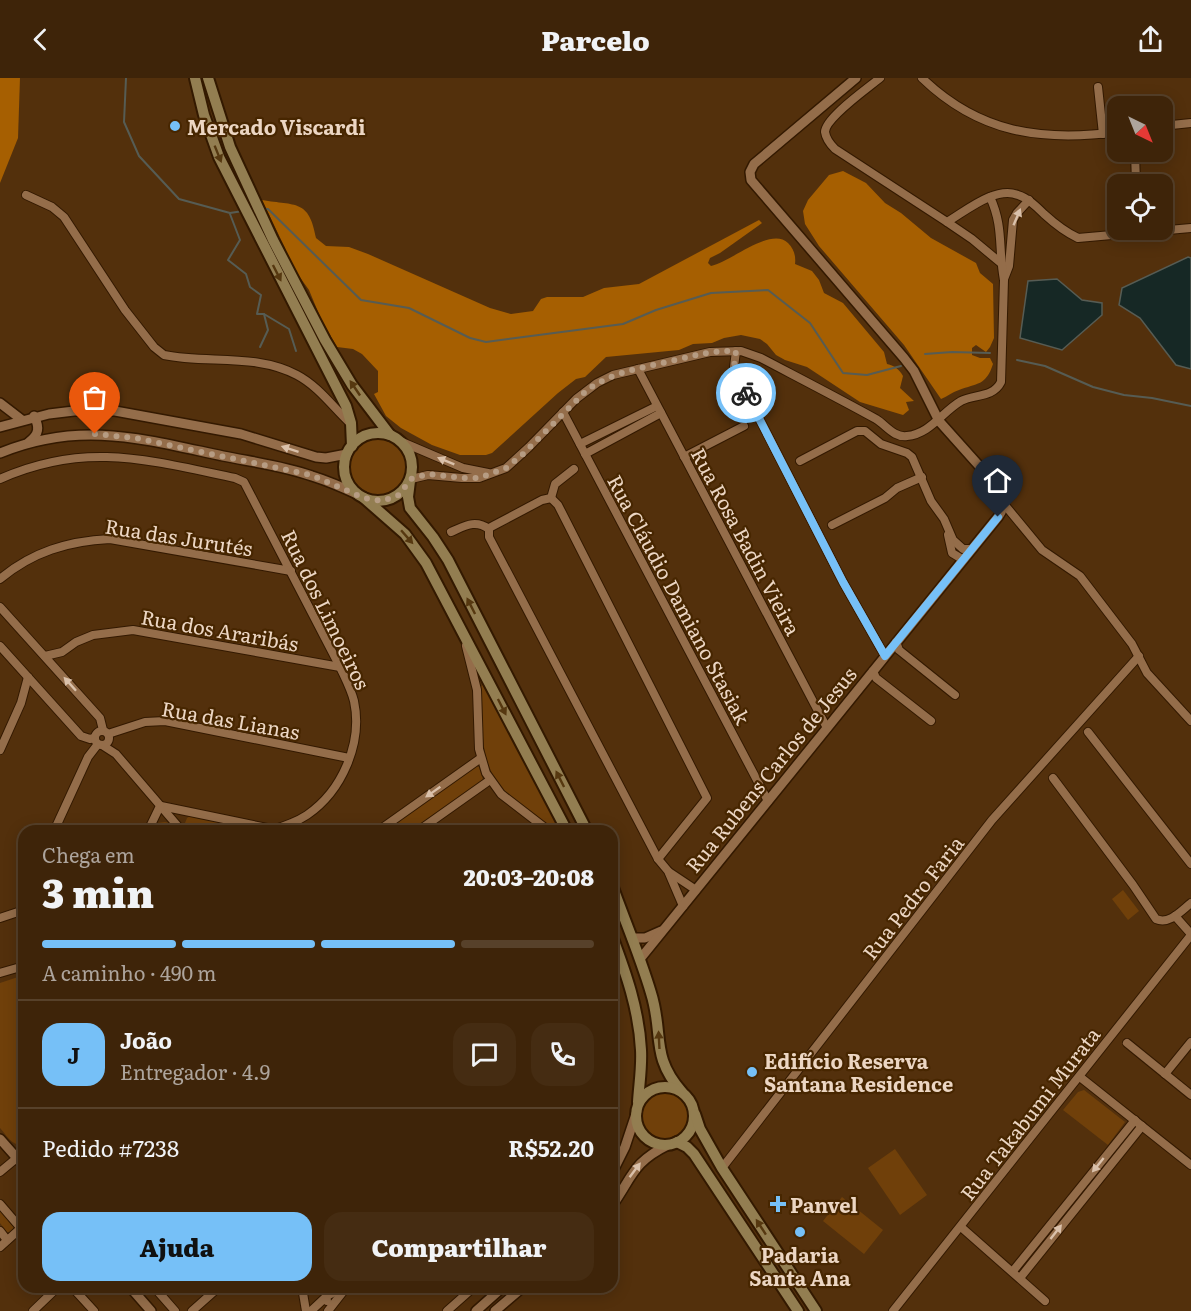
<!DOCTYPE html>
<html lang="pt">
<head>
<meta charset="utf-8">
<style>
	:root { --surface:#3e2409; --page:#452c12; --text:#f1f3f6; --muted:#ada49c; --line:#57412a; --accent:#76c0f7 }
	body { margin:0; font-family:Literata,serif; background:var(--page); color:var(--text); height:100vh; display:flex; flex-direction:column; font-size:22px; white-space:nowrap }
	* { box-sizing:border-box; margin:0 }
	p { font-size:20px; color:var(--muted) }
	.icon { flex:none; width:33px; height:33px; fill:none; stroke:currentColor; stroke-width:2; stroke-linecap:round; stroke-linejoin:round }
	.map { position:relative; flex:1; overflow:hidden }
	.details { position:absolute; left:18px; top:747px; width:600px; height:468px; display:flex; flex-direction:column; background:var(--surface); border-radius:18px; box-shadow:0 3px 15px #0003,0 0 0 2px var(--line) }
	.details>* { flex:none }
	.needle { width:39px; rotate:137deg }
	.fabs { position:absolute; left:1107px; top:18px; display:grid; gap:12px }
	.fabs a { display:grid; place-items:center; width:66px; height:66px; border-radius:12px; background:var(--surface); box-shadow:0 3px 15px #0003,0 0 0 2px var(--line); font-size:30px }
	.pin { position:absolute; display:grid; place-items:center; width:51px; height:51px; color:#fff; margin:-62px -26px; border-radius:50% 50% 50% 0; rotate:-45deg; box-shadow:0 0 6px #0007 }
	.pin .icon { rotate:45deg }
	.courier { position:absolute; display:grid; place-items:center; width:60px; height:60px; margin:-30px; border:4px solid #76c0f7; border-radius:50%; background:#fff; color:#222; box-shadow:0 2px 8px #0007 }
	.head em { font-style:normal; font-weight:800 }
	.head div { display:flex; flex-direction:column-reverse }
	.head { display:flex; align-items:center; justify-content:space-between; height:102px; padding:0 24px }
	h1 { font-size:39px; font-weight:800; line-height:45px }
	.bar { display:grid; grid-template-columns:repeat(4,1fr); gap:9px 6px; align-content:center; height:72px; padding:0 24px }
	.bar i { height:8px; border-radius:4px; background:var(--line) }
	.bar .current { background:var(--accent) }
	.bar p { grid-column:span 4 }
	.line { display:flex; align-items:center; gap:15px; padding:0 24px; border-top:2px solid var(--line) }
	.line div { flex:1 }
	.round { display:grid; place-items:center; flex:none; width:63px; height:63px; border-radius:18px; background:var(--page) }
	.button { display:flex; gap:12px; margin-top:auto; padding:12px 24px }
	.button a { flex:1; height:69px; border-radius:18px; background:var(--accent); color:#111; font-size:24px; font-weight:800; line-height:69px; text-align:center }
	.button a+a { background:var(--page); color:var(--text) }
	header { display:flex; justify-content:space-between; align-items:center; height:78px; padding:0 24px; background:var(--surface); font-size:27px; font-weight:800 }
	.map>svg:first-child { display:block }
	.green { fill:#70400a }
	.forest { fill:#a65f01 }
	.water { fill:#162825; stroke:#565c54; stroke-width:1.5 }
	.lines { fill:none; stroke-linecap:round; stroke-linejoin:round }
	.stream { stroke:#565c54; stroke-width:2 }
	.minor-casing { stroke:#331900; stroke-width:10 }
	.tertiary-casing { stroke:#331900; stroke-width:12 }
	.secondary-casing { stroke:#331900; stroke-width:14 }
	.minor { stroke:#946d4a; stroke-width:8 }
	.tertiary { stroke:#946d4a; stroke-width:9 }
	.secondary { stroke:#937e51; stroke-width:10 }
	.oneway { fill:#563810 }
	.oneway2 { fill:#dac1ab }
	.done { stroke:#b69c83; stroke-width:6; stroke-dasharray:0 10.8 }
	.route { stroke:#76c0f7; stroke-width:8 }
	.poi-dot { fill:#76c0f7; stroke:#472600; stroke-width:2 }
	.labels { text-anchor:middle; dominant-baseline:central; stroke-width:4.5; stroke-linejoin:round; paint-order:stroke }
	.poi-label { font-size:20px; font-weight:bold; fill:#ecd6c3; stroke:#472600; text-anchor:start }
	.street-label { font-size:20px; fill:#ecd6c3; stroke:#472600 }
</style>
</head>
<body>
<header><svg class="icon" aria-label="back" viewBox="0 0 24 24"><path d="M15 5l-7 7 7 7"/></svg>Parcelo<svg class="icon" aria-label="share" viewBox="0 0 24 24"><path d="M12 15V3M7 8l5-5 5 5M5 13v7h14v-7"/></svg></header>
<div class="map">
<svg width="1191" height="1233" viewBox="0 0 1191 1233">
	<rect width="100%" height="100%" fill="#53300c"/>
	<g class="green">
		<circle cx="379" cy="390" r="29"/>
		<path d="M 483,606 L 486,609 L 561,753 L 555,753 C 540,739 521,729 507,715 C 475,684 485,648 481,609 Z"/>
		<polygon points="476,688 479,689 483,702 412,753 385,753"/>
		<polygon points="192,737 249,749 252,753 188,753 185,745 187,740"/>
		<polygon points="165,744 170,745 177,753 152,753 157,745"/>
		<polygon points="1123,812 1139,833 1128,842 1112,821"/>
		<path d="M 24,897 L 24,1067 C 13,1069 7,1058 0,1050 L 0,905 Z"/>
		<polygon points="1084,1012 1125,1044 1108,1067 1063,1032 1078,1014"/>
		<circle cx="666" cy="1037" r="25"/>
		<polygon points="895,1071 927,1117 900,1137 868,1090"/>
		<polygon points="842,1119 883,1152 864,1176 823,1143"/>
		<polygon points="0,1131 15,1148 11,1154 7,1154 0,1145"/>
	</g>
	<g class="forest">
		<polygon points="0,0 20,0 18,60 0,105"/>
		<path d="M 843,93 L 866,105 L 885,125 L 901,135 L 931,160 L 976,185 L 980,195 L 993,206 L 994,260 L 990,269 L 986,274 L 976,267 L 972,270 L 972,277 L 980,280 L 990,280 L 993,286 C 986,308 977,305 959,312 C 952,314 947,319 941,321 L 904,267 L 819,168 L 805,146 L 803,133 L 808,122 L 829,97 Z"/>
		<path d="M 262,122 C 296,128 309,121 316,160 L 326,168 L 349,169 L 368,176 L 490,230 L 511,236 L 533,233 L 541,221 L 547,219 L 583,219 L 604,210 L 639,206 L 759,142 L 762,145 L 758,148 L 720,175 L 710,180 L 708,185 L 711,188 C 731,184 771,148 788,165 C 794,171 796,178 795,186 L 812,193 L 819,202 L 824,215 L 843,225 L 884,274 L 887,286 C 895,288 899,291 903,298 L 900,310 L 914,323 L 906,324 L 909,332 L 903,337 L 860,324 L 807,289 L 785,282 L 776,277 L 767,266 L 760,261 L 741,257 L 724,260 L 712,265 L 693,266 L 679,272 L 606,279 L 585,299 L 576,301 L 558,315 L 492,375 L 486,377 L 460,377 L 432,367 L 401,350 L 386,338 L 374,316 L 378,314 L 378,293 L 362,276 L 353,271 L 337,269 L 321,241 L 309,212 L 289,184 L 285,170 Z"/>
	</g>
	<g class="water">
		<polygon points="1188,179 1191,180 1191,291 1176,287 1140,240 1119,227 1122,210"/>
		<polygon points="1057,201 1082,222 1102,225 1102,237 1062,272 1020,260 1028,203"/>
	</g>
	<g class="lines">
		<g class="stream">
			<polyline points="126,0 124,44 139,78 179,121 230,135 243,133"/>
			<polyline points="263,131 268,131 361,222 409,230 470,260 486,264 623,246 656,232 711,215 768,212 810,245 843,295 867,297 901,288"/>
			<polyline points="230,136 240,162 228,182 246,196 250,209 261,217 257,236 264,236 289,251 296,273"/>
			<polyline points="260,269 268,252 264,236"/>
			<polyline points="925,276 952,274 990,275"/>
			<polyline points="1017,282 1045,288 1093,309 1124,317 1152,320 1191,328"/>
		</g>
		<g class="minor-casing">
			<g id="minor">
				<path d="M 880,0 C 868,10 825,40 825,54 C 826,61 830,66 835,71 L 947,144 C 966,133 995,108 1018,117 C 1028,120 1037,129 1044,136 C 1055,146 1065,154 1078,160 L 1191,150"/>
				<path d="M 922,0 C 979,55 1041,64 1118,54"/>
				<polyline points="1098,9 1103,56"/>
				<polyline points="1162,48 1191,45"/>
				<polyline points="1135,74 1136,106"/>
				<path d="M 26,117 L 52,129 L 64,139 L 125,232 L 154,269 L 164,277 C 207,286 256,275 297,297 C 318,308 333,329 349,344"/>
				<polyline points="947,144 972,161 1002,186"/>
				<polyline points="1004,201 1009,188 1013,142 1017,135 1029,122"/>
				<polyline points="736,273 734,289 738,299 843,504 885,578"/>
				<polyline points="638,291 827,650"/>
				<polyline points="563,334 768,723"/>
				<polyline points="402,364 463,390 488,395"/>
				<polyline points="580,366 657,328"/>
				<polyline points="585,376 661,335"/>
				<polyline points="684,379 744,348"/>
				<polyline points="800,383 857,353 865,353 881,366 907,375 912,379 931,423 944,441 953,462 963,471 970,471"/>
				<path d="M 0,401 C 85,363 148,382 235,400 L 244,404 L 340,589 C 345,600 351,611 354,623 C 363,665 342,713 307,737 C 295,745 282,749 269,753"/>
				<path d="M 411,401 L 428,397 L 462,400 L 479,400 L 506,390 L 529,369 L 576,321 L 597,305 L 613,297 L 710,274 L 741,273 L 761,280 C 799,300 838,320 876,341 C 886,347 894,360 907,358 C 930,356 942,334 961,323 C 974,316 993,320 1001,304 L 1004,202 C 998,171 1004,149 990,119"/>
				<polyline points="551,420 542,422 491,449 489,451 489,459 658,781 668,793 683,828"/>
				<polyline points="551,420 558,427 707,720 658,781"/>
				<polyline points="551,420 555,406 574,391"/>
				<polyline points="1004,426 1042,472 1080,498 1132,566 1147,595 1191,643"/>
				<polyline points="832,447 885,420 897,410 922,399"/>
				<path d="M 451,454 C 465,448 475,441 489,451"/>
				<polyline points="948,457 952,475 962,481"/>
				<path d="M 0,501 C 32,474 68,463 110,461 L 291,493"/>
				<polyline points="0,529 100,640 103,652"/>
				<polyline points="896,564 899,572 955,617"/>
				<polyline points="0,568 81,658 90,661 94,660"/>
				<polyline points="466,568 477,612 479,671 486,695 501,716 549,753"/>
				<polyline points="45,578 62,574 76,564 93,557 133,552 340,589"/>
				<polyline points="873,593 876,600 931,643"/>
				<circle cx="102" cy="660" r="7"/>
				<polyline points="1088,654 1191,786"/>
				<polyline points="108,656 145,644 165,643 349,680"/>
				<polyline points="102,667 116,676 182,753"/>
				<polyline points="0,672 21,625 28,599"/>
				<path d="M 1053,700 L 1133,807 L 1156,841 C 1169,847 1181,833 1191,825"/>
				<polyline points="161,728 272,751"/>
				<polyline points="54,753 88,679 98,666"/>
				<polyline points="148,753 160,728"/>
				<polyline points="378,753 481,680"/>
				<polyline points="418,753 490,702"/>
				<polyline points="669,794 696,812"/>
				<polyline points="1175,838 1191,856"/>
				<polyline points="0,840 24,832"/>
				<polyline points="0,895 24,888"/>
				<polyline points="1127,965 1191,1017"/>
				<polyline points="1165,996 1191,964"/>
				<polyline points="1080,999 1191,1087"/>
				<polyline points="722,1090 992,742 1139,578"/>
				<polyline points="0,1094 24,1074"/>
				<polyline points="0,1126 24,1154"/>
				<polyline points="961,1149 1045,1223"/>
				<polyline points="0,1153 7,1162"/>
				<polyline points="0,1169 21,1150"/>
				<polyline points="1013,1193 1135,1042"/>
				<polyline points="1020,1200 1142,1048"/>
				<polyline points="72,1209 94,1233"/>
				<polyline points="154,1209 175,1233"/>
				<polyline points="302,1209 306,1233"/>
				<polyline points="325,1209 327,1223"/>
				<polyline points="33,1233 58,1209"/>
				<polyline points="192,1233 219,1209"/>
				<polyline points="311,1233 327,1218 344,1209"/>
				<polyline points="328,1233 346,1210"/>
				<polyline points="447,1233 474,1209"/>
				<polyline points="893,1233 1191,857"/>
			</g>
		</g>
		<g class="tertiary-casing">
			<g id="tertiary">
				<polyline points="0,325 22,342"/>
				<polyline points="0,349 49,336 74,333 115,333 241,356 316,379 326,380 347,376"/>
				<path d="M 29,364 C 39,356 40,350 34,338"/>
				<path d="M 0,375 C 80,342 143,361 223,378 C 253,384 284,388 312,398 C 328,403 344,410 359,417"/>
				<polyline points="632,860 645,860 661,853"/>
				<path d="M 640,881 L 998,439 C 1006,428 1005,420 998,409 L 939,343 L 914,293 L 904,280 L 751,102 L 750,94 L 754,86 L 856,0"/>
				<polyline points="0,1061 24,1088"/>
				<polyline points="612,1095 625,1069 637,1033"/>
				<path d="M 612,1128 C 633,1098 633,1084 668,1067"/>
				<polyline points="130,1209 151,1233"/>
				<polyline points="476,1233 503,1209"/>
				<polyline points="495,1233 523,1209"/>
			</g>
		</g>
		<g class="secondary-casing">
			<g id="secondary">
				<polyline points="195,0 204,37 219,79 346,328 351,345 352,368"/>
				<polyline points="208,0 230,69 273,162 325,262 352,307 390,357"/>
				<circle cx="378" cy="389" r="34"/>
				<polyline points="410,403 408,419 410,430 433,459 448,482 587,753"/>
				<polyline points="364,420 405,456 426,485 567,753"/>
				<path d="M 612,807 C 625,843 640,878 651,915 C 664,956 650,978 682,1014"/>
				<path d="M 612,858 C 626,895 639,932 641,972 C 642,990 639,1007 638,1024"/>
				<circle cx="665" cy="1038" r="29"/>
				<polyline points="695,1036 700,1051 722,1090 816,1233"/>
				<polyline points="677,1064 687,1069 694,1076 798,1233"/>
			</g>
		</g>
		<use href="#minor" class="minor"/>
		<use href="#tertiary" class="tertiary"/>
		<use href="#secondary" class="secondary"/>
	</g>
	<defs><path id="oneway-solid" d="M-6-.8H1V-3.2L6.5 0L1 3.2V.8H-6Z" transform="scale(1.5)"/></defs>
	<g class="oneway">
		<use href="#oneway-solid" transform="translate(218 76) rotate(68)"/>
		<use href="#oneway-solid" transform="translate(277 195) rotate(63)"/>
		<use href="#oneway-solid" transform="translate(355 310) rotate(-124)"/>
		<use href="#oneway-solid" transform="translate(407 459) rotate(49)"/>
		<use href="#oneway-solid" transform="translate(471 528) rotate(-117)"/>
		<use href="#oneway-solid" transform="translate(502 629) rotate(63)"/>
		<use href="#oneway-solid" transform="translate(560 701) rotate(-117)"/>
		<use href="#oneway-solid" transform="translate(659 962) rotate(-93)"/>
		<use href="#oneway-solid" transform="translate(761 1149) rotate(-123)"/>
	</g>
	<g class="oneway2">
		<use href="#oneway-solid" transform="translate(1017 139) rotate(-67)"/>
		<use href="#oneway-solid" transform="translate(290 371) rotate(-162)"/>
		<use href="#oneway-solid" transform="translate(446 383) rotate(-158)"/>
		<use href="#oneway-solid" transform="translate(70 606) rotate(-132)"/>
		<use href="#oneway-solid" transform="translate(433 714) rotate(145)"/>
		<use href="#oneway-solid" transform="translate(1098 1087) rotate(129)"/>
		<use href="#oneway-solid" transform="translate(635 1092) rotate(-53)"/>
		<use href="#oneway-solid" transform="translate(1056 1154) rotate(-52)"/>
	</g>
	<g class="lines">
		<path class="done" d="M 95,356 L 135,360 L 311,397 L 364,420 L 382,423 L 399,417 L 411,401 L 428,396 L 462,400 L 479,400 L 506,390 L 522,377 L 587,312 C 612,294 642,290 671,283 C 693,278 713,272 736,273 L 734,290 L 746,315"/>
		<polyline class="route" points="746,315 843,504 885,578 998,439"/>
	</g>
	<g class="poi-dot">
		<circle cx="175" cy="48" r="6"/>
		<circle cx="752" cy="994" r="6"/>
		<path d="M775 1117h6v6h6v6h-6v6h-6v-6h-6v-6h6z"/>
		<circle cx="800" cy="1154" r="6"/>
	</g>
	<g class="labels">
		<g class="poi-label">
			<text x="187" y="48">Mercado Viscardi</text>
			<text x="764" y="982">Edifício Reserva<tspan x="764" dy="23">Santana Residence</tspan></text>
			<text x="790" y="1126">Panvel</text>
			<text x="800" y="1176" text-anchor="middle">Padaria<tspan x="800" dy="23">Santa Ana</tspan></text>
		</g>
		<g class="street-label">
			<text transform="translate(179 458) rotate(9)">Rua das Jurutés</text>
			<text transform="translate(747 463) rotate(62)">Rua Rosa Badin Vieira</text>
			<text transform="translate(680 521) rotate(62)">Rua Cláudio Damiano Stasiak</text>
			<text transform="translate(327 531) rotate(64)">Rua dos Limoeiros</text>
			<text transform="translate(220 551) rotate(10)">Rua dos Araribás</text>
			<text transform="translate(231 641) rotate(10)">Rua das Lianas</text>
			<text transform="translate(770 691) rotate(-51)">Rua Rubens Carlos de Jesus</text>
			<text transform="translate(912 819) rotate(-52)">Rua Pedro Faria</text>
			<text transform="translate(1029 1035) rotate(-52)">Rua Takabumi Murata</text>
		</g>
	</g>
</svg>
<div class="fabs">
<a><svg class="needle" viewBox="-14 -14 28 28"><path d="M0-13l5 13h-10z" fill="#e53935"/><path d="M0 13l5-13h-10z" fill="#ada49c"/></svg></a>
<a><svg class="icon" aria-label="locate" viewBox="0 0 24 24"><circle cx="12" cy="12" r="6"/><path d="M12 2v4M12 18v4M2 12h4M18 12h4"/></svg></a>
</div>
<div class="pin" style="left:95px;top:356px;background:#ea580c"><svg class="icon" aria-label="bag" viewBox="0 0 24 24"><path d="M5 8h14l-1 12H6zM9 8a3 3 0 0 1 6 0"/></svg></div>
<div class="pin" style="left:998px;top:439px;background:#1f2937"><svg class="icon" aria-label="home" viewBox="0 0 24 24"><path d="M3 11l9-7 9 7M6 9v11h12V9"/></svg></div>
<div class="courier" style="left:746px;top:315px"><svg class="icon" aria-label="bike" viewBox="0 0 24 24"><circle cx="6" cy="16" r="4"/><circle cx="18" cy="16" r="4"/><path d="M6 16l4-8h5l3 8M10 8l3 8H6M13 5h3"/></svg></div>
<section class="details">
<div class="head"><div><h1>3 min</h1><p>Chega em</p></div><em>20:03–20:08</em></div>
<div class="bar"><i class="current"></i><i class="current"></i><i class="current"></i><i></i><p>A caminho · 490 m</p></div>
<div class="line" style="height:108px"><b class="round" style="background:var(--accent);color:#111">J</b><div><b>João</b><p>Entregador · 4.9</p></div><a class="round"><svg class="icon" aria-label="chat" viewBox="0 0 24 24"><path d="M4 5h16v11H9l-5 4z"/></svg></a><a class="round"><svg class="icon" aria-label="phone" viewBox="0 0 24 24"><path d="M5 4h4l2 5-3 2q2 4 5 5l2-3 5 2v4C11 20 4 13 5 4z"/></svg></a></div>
<div class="line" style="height:78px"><div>Pedido #7238</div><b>R$52.20</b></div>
<div class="button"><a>Ajuda</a><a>Compartilhar</a></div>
</section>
</div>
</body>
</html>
